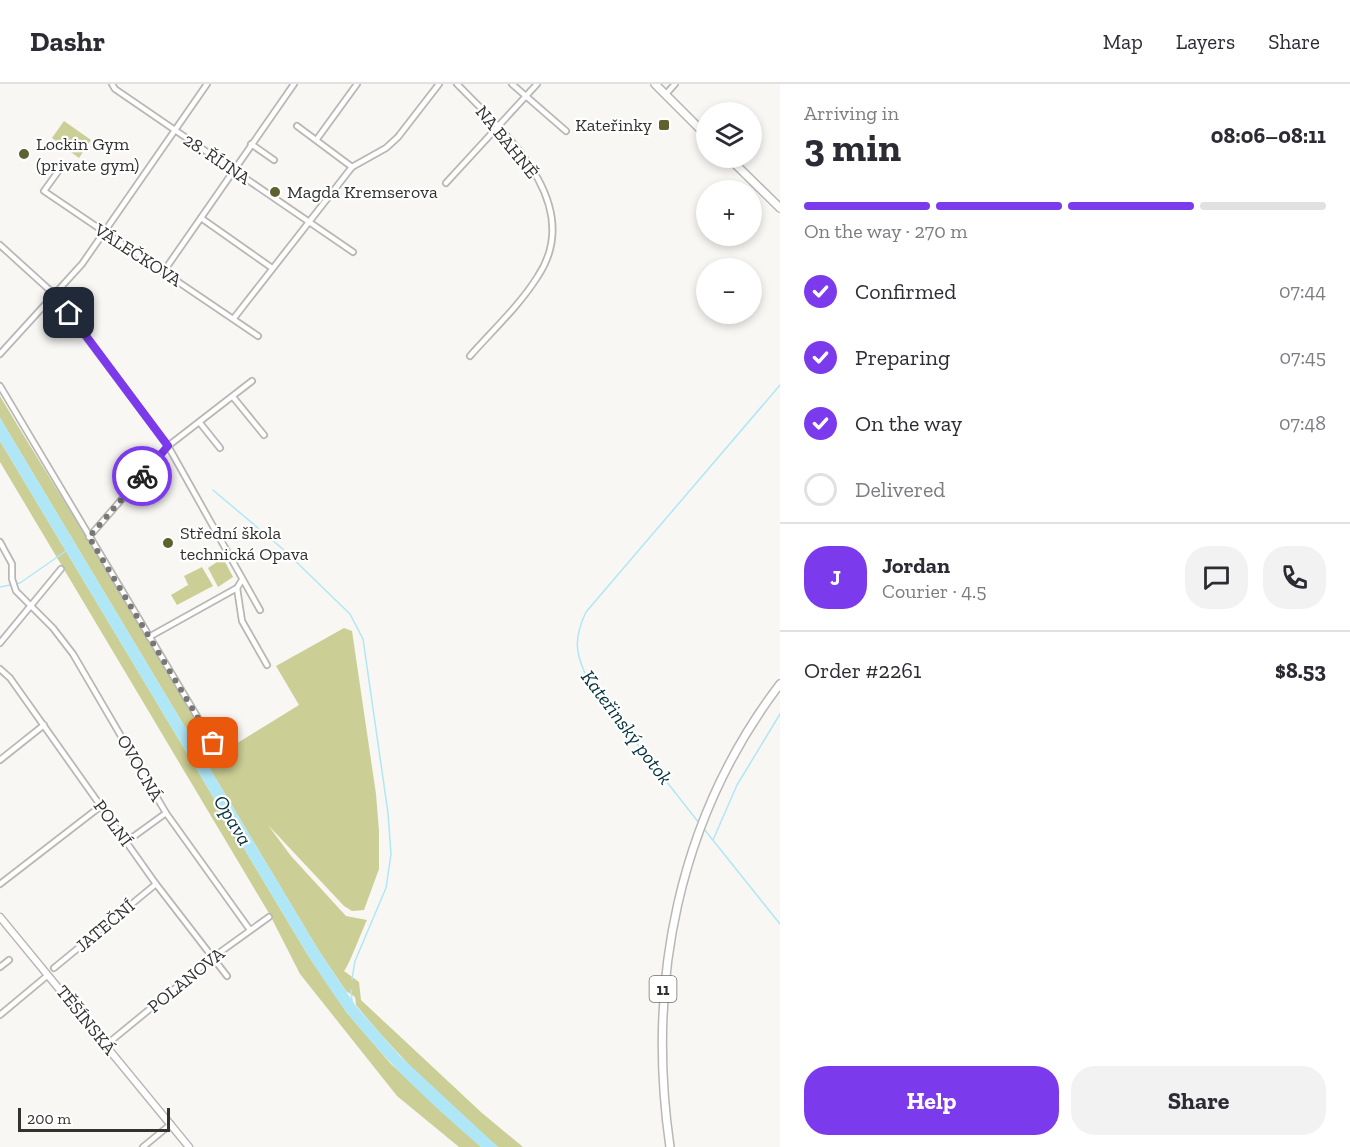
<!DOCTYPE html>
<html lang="en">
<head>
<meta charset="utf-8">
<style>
	:root { --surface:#fff; --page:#f2f2f3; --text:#2b2b33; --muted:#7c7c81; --line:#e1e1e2; --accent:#7c3aed }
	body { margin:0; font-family:"Zilla Slab",serif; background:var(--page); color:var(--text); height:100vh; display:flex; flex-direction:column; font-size:22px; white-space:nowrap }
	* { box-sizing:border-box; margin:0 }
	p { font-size:20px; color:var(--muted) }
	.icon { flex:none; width:33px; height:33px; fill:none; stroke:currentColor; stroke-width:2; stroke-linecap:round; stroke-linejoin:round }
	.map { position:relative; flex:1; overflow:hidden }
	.panel { display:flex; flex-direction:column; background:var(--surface); width:570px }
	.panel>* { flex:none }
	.buttons { position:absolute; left:696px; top:18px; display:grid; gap:12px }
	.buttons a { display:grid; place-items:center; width:66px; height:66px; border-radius:50%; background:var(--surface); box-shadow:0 3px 9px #0003; font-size:30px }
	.scale { position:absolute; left:18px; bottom:15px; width:152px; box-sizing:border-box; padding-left:6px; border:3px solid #323230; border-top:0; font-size:16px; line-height:21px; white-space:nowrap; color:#323230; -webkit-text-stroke:4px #fff; paint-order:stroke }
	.pin { position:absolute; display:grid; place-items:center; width:51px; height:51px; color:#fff; margin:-26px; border-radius:12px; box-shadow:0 3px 9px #0006 }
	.courier { position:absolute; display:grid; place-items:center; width:60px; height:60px; margin:-30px; border:4px solid #7c3aed; border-radius:50%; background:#fff; color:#222; box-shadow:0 2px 8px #0007 }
	.head em { font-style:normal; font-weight:800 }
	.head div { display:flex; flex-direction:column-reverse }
	.head { display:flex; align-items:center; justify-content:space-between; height:102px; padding:0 24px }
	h1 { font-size:39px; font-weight:800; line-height:45px }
	.bar { display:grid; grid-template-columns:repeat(4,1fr); gap:9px 6px; align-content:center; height:72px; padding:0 24px }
	.bar i { height:8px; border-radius:4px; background:var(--line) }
	.bar .on { background:var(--accent) }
	.bar p { grid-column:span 4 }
	.line { display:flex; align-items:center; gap:15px; padding:0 24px; border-top:2px solid var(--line) }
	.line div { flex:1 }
	.round { display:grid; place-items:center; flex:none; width:63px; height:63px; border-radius:24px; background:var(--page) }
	ol { padding:0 24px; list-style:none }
	li { display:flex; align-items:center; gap:18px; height:66px }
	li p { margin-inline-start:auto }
	li .icon { padding:6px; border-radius:50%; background:var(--accent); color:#fff; stroke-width:4 }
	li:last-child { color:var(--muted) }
	li i { width:33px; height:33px; border:3px solid var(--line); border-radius:50% }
	.primary-button { display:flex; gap:12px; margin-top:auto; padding:12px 24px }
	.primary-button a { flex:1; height:69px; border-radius:24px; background:var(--accent); color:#fff; font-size:24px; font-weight:800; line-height:69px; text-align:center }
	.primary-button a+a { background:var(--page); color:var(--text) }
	header { display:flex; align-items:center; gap:36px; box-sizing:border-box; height:84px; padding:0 30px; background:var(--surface); border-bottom:2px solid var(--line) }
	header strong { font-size:28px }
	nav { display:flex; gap:33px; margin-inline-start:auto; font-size:21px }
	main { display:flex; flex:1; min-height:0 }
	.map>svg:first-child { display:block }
	.green { fill:#cccf95 }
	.water { fill:#b0e7f7 }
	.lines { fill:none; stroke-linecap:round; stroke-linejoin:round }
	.stream { stroke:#b0e7f7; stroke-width:1.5 }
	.street-casing { stroke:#b9b7b4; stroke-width:8 }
	.secondary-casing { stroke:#b9b7b4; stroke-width:9 }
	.primary-casing { stroke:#b9b7b4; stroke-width:10 }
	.street { stroke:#fff; stroke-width:4.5 }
	.secondary { stroke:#fff; stroke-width:6 }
	.primary { stroke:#fff; stroke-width:7 }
	.done { stroke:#777775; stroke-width:6; stroke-dasharray:0 10.8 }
	.route { stroke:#7c3aed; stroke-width:8 }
	.poi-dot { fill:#5f612e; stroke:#fff; stroke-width:2 }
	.labels { text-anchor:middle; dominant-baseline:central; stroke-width:4.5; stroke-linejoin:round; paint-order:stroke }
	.shield { fill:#fff; stroke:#70706e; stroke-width:1.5 }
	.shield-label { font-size:16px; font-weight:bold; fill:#323230 }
	.poi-label { font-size:18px; fill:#323230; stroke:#fff; text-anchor:start }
	.street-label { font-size:18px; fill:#323230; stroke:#fff }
	.water-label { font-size:20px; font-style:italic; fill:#00303b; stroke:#fff }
</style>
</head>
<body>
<header>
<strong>Dashr</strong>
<nav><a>Map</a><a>Layers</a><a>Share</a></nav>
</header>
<main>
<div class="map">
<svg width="780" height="1063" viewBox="0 0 780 1063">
	<rect width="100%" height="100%" fill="#f8f7f4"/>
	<g class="green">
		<polygon points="64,37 91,56 79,74 52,54"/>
		<path d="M 0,312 C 72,433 149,549 221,669 L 299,621 L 276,582 L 344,544 L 352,547 L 376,710 L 379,747 L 379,785 L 364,826 L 352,827 L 344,822 L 268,741 L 291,772 L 346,832 L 367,836 C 363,844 348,884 344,887 L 359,898 L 361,916 L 482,1029 L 523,1063 L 498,1063 C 446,1019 399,974 356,921 L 355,913 L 346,907 L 319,867 L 0,334 Z"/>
		<polygon points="0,357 309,873 347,929 391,980 481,1063 459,1063 397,1012 300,890 270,831 0,378"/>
		<polygon points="223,474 233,493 218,503 208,484"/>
		<polygon points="202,483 213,502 177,521 171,511 188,501 192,509 184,492"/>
	</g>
	<path class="water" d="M 0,334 L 319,867 L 356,922 L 400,972 L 498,1063 L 481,1063 C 433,1022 387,979 348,930 C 334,912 322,892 309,873 L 0,357 Z"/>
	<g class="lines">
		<g class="stream">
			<polyline points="213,406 284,466 350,530 363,555 388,729 391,770 386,804 355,877 352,895"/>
			<polyline points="0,503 20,499 66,467"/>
			<path d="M 699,739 L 590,600 C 576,572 572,557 586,528 L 780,301"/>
			<polyline points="704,745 780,840"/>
			<polyline points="713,756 737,701 780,630"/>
			<polyline points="351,906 352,917"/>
		</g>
		<g class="street-casing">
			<g id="street">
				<polyline points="112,0 115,5 353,168"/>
				<path d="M 457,0 C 504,48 586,119 538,192 C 520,221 493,246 470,272"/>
				<polyline points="512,0 566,47"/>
				<polyline points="666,10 675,0"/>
				<polyline points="297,42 352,83"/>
				<polyline points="317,55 357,0"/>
				<polyline points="251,60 274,76"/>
				<polyline points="62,82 44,107 258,252"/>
				<polyline points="446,99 537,0"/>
				<polyline points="201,134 272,184"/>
				<polyline points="0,161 54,210 168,362 260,526"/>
				<polyline points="164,187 294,0"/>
				<polyline points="234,234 352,83 386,64 398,53 439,0"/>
				<polyline points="0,270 82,180 207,0"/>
				<polyline points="0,302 213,659"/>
				<polyline points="233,313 264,351"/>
				<polyline points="200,339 220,364"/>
				<polyline points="89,453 168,362 252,297"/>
				<polyline points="0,458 12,480 12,495 16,507 53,544 73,570 166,729 250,846"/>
				<polyline points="237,504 242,537 267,581"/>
				<polyline points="149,553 237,504 242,496"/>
				<polyline points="0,559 61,485"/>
				<polyline points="0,585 10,594 156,800 227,892"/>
				<polyline points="0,676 44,641"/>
				<polyline points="126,758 166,729"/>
				<polyline points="0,800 101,722"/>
				<polyline points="0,883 9,876"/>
				<polyline points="54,884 156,800"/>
				<polyline points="0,931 48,891"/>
				<polyline points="106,961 212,874 269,833"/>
				<polyline points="143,1063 171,1040"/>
			</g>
		</g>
		<g class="secondary-casing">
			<polyline id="secondary" points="0,833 189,1063"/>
		</g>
		<g class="primary-casing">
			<g id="primary">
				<polyline points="655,0 706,51"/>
				<polyline points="729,74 780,124"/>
				<path d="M 670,1063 C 646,899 678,734 780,600"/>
			</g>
		</g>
		<use href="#street" class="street"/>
		<use href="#secondary" class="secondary"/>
		<use href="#primary" class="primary"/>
	</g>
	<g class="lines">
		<polyline class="done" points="142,392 89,453 213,659"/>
		<polyline class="route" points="69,229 168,362 142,392"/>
	</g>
	<g class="poi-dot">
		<rect x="658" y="35" width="12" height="12" rx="3"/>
		<circle cx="24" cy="70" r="6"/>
		<circle cx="275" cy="108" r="6"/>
		<circle cx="168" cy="459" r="6"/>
	</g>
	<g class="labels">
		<rect class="shield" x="649.5" y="892" width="27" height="26" rx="4.5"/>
		<g class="shield-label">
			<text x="663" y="905">11</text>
		</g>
		<g class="poi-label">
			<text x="652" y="41" text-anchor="end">Kateřinky</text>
			<text x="36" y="60">Lockin Gym<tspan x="36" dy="21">(private gym)</tspan></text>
			<text x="287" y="108">Magda Kremserova</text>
			<text x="180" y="449">Střední škola<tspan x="180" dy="21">technická Opava</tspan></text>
		</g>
		<g class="street-label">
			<text transform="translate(507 58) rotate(51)">NA BAHNĚ</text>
			<text transform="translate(217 75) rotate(34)">28. ŘÍJNA</text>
			<text transform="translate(138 171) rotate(33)">VÁLEČKOVA</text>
			<text transform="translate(140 684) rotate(60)">OVOCNÁ</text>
			<text transform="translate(113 739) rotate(54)">POLNÍ</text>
			<text transform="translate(105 842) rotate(-40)">JATEČNÍ</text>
			<text transform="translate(186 896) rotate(-39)">POLANOVA</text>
			<text transform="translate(86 936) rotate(51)">TĚŠÍNSKÁ</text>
		</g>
		<g class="water-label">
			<text transform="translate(627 643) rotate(53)">Kateřinský potok</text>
			<text transform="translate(233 736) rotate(59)">Opava</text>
		</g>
	</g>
</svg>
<div class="buttons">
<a><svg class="icon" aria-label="layers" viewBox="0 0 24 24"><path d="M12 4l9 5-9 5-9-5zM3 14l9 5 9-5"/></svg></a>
<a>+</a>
<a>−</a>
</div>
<div class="scale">200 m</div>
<div class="pin" style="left:213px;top:659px;background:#ea580c"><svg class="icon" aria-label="bag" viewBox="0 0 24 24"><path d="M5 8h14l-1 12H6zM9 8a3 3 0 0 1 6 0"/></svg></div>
<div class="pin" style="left:69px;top:229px;background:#1f2937"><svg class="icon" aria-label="home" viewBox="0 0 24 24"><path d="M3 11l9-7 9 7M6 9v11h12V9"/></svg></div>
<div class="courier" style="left:142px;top:392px"><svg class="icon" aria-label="bike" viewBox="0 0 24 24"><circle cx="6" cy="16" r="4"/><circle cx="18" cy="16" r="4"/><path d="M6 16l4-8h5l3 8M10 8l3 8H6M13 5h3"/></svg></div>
</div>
<section class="panel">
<div class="head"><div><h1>3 min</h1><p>Arriving in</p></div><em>08:06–08:11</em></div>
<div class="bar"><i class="on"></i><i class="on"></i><i class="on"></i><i></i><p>On the way · 270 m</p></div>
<ol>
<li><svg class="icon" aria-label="check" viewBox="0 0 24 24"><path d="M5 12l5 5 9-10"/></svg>Confirmed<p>07:44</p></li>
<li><svg class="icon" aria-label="check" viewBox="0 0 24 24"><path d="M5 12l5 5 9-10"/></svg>Preparing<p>07:45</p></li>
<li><svg class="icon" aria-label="check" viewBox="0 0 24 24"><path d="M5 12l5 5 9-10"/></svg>On the way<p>07:48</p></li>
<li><i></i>Delivered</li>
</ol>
<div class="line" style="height:108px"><b class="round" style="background:var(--accent);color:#fff">J</b><div><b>Jordan</b><p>Courier · 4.5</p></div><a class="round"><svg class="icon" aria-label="chat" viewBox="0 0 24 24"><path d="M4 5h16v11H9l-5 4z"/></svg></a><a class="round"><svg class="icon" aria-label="phone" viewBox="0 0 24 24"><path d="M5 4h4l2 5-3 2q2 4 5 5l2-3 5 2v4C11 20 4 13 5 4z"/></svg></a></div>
<div class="line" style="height:78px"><div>Order #2261</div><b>$8.53</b></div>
<div class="primary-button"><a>Help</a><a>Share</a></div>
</section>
</main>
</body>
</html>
